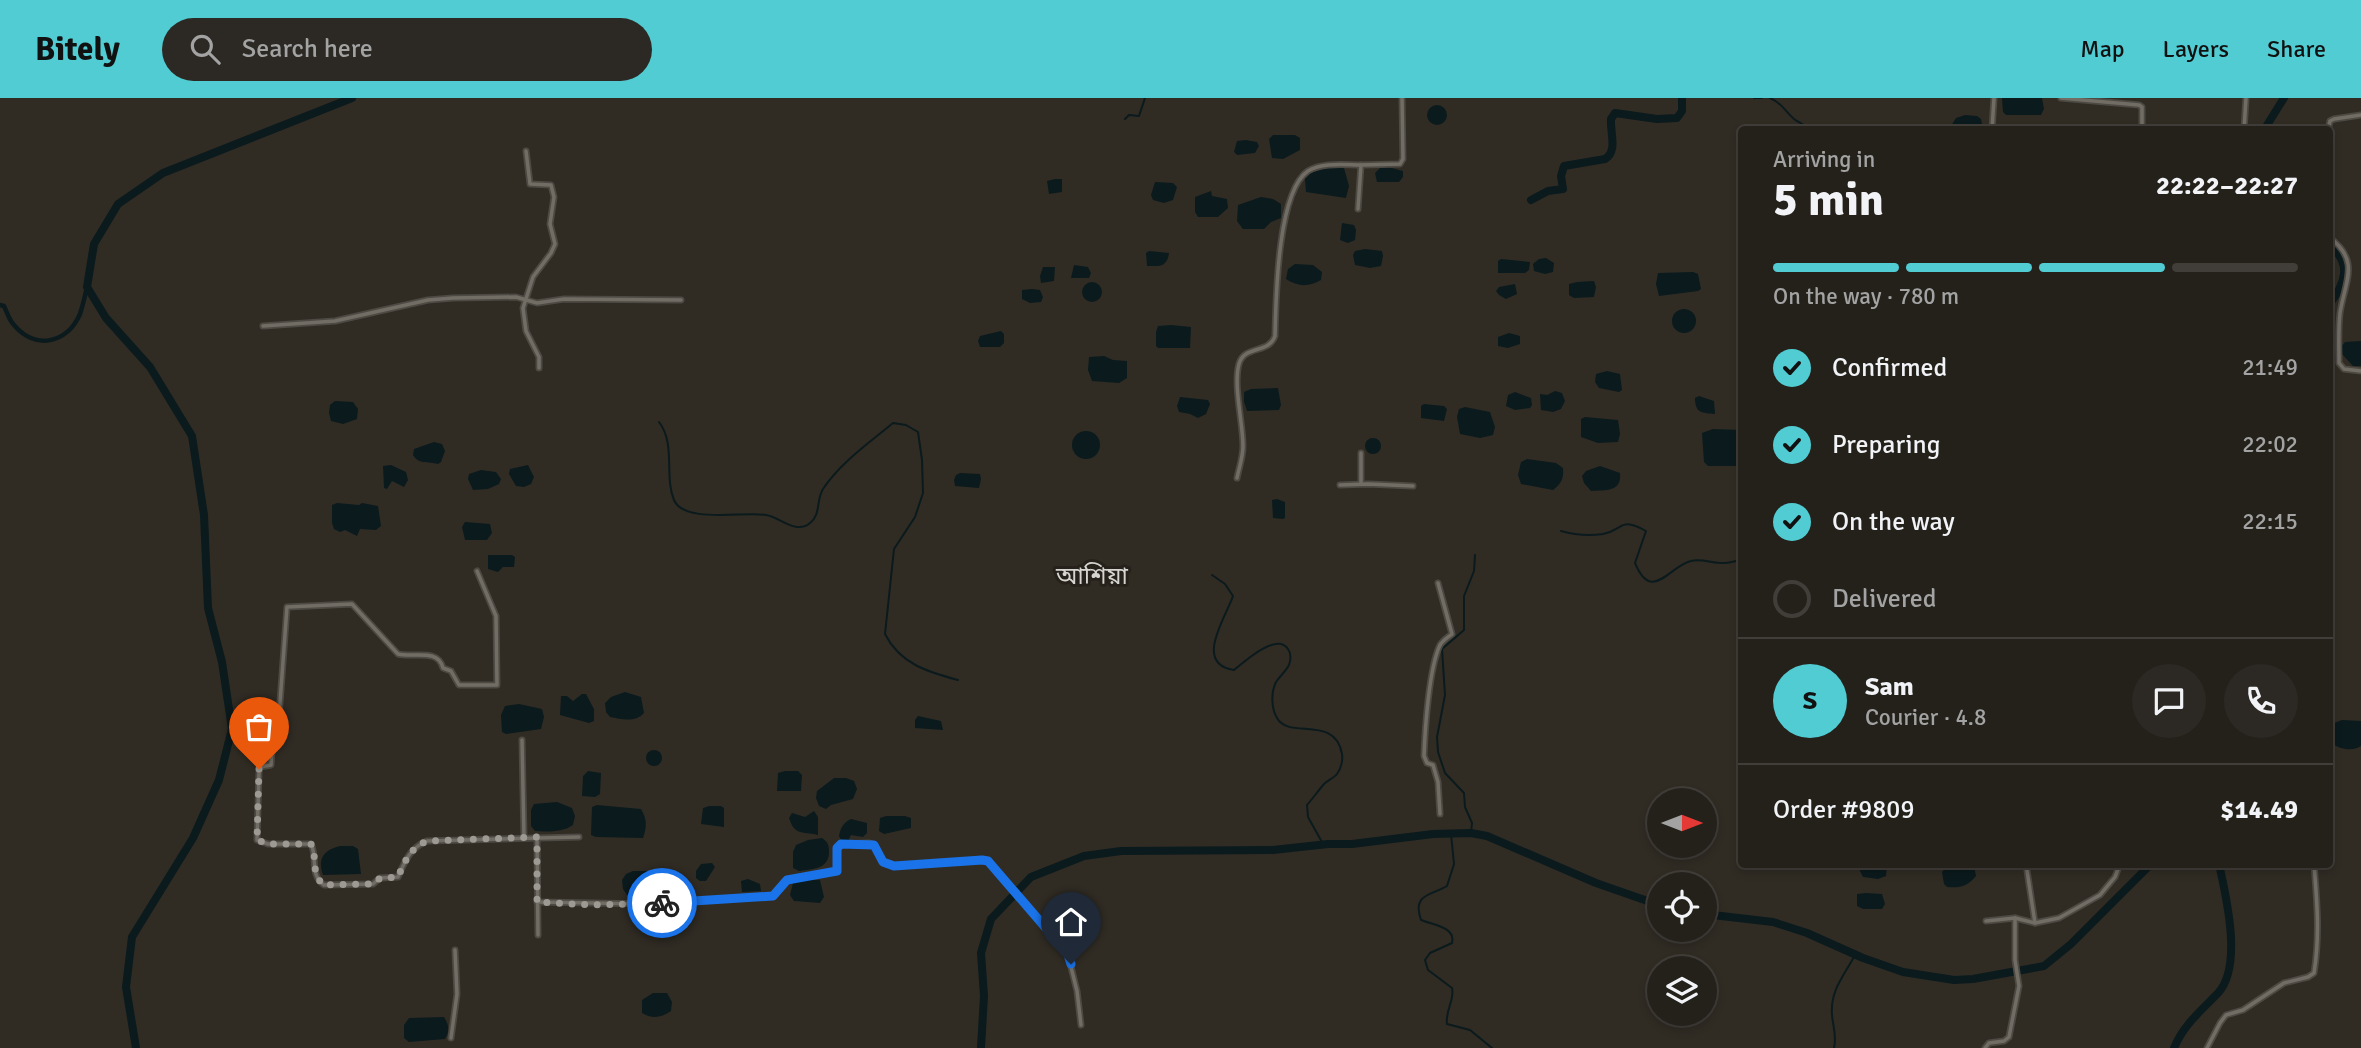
<!DOCTYPE html>
<html lang="en">
<head>
<meta charset="utf-8">
<style>
	:root { --surface:#24211b; --page:#2c2924; --text:#f1f3f6; --muted:#a3a3a3; --line:#413e3a; --accent:#51ccd3 }
	body { margin:0; font-family:Signika,"Noto Sans Bengali",sans-serif; background:var(--page); color:var(--text); height:100vh; display:flex; flex-direction:column; font-size:26px; white-space:nowrap }
	* { box-sizing:border-box; margin:0 }
	p { font-size:23px; color:var(--muted) }
	.icon { flex:none; width:38px; height:38px; fill:none; stroke:currentColor; stroke-width:2; stroke-linecap:round; stroke-linejoin:round }
	.map { position:relative; flex:1; overflow:hidden }
	.panel { position:absolute; left:1738px; top:28px; width:595px; height:742px; display:flex; flex-direction:column; background:var(--surface); border-radius:7px; box-shadow:0 4px 10px #0003,0 0 0 2px var(--line) }
	.panel>* { flex:none }
	.needle { width:46px; rotate:90deg }
	.controls { position:absolute; left:1647px; top:690px; display:grid; gap:14px }
	.controls a { display:grid; place-items:center; width:70px; height:70px; border-radius:50%; background:var(--surface); box-shadow:0 4px 10px #0003,0 0 0 2px var(--line); font-size:35px }
	.pin { position:absolute; display:grid; place-items:center; width:60px; height:60px; color:#fff; margin:-72px -30px; border-radius:50% 50% 50% 0; rotate:-45deg; box-shadow:0 0 7px #0007 }
	.pin .icon { rotate:45deg }
	.courier { position:absolute; display:grid; place-items:center; width:70px; height:70px; margin:-35px; border:5px solid #1a73e8; border-radius:50%; background:#fff; color:#222; box-shadow:0 2px 9px #0007 }
	.headline em { font-style:normal; font-weight:700 }
	.headline div { display:flex; flex-direction:column-reverse }
	.headline { display:flex; align-items:center; justify-content:space-between; height:119px; padding:0 35px }
	h1 { font-size:46px; font-weight:700; line-height:52px }
	.bar { display:grid; grid-template-columns:repeat(4,1fr); gap:10px 7px; align-content:center; height:84px; padding:0 35px }
	.bar i { height:9px; border-radius:5px; background:var(--line) }
	.bar .current { background:var(--accent) }
	.bar p { grid-column:span 4 }
	.line { display:flex; align-items:center; gap:18px; padding:0 35px; border-top:2px solid var(--line) }
	.line div { flex:1 }
	.round { display:grid; place-items:center; flex:none; width:74px; height:74px; border-radius:37px; background:var(--page) }
	ol { padding:0 35px; list-style:none }
	li { display:flex; align-items:center; gap:21px; height:77px }
	li p { margin-inline-start:auto }
	li .icon { padding:7px; border-radius:50%; background:var(--accent); color:#111; stroke-width:4 }
	li:last-child { color:var(--muted) }
	li i { width:38px; height:38px; border:4px solid var(--line); border-radius:50% }
	header { display:flex; align-items:center; gap:42px; box-sizing:border-box; height:98px; padding:0 35px; background:var(--accent); color:#111 }
	header strong { font-size:33px }
	nav { display:flex; gap:38px; margin-inline-start:auto; font-size:24px }
	.search { width:490px; height:63px; background:var(--page); display:flex; align-items:center; gap:18px; box-sizing:border-box; padding:0 24px; border-radius:38px; color:var(--muted); font-size:26px }
	.map>svg:first-child { display:block }
	.water { fill:#0b1a1d }
	.lines { fill:none; stroke-linecap:round; stroke-linejoin:round }
	.stream { stroke:#0b1a1d; stroke-width:2 }
	.canal { stroke:#0b1a1d; stroke-width:4.5 }
	.river { stroke:#0b1a1d; stroke-width:8 }
	.street-casing { stroke:#4d4a44; stroke-width:7 }
	.street { stroke:#726d64; stroke-width:3.5 }
	.done { stroke:#9d9a94; stroke-width:7; stroke-dasharray:0 12.6 }
	.route { stroke:#1a73e8; stroke-width:9 }
	.labels { text-anchor:middle; dominant-baseline:central; stroke-width:6; stroke-linejoin:round; paint-order:stroke }
	.quarter-label { font-size:24px; fill:#d7d5d0; stroke:#26221b }
</style>
</head>
<body>
<header>
<strong>Bitely</strong>
<div class="search"><svg class="icon" aria-label="search" viewBox="0 0 24 24"><circle cx="10" cy="10" r="6"/><path d="M15 15l6 6"/></svg>Search here</div>
<nav><a>Map</a><a>Layers</a><a>Share</a></nav>
</header>
<div class="map">
<svg width="2361" height="950" viewBox="0 0 2361 950">
	<rect width="100%" height="100%" fill="#302c24"/>
	<g class="water">
		<polygon points="2002,0 2042,0 2044,11 2041,17 2006,17 2003,14"/>
		<circle cx="1437" cy="17" r="10"/>
		<polygon points="1965,17 1977,18 1981,21 1983,31 1949,31 1956,20"/>
		<polygon points="1273,37 1295,37 1300,40 1300,52 1283,61 1272,60 1269,41"/>
		<polygon points="1246,42 1257,44 1259,48 1255,55 1237,57 1234,54 1237,43"/>
		<polygon points="1336,67 1344,70 1349,88 1346,100 1306,94 1305,81 1310,75"/>
		<polygon points="1388,69 1403,73 1403,79 1399,84 1377,84 1375,75 1380,70"/>
		<polygon points="1055,81 1062,81 1062,94 1049,96 1047,83"/>
		<polygon points="1155,84 1173,85 1177,89 1173,102 1164,105 1153,102 1151,97"/>
		<polygon points="1211,93 1212,98 1227,101 1228,110 1218,119 1198,119 1195,114 1195,99"/>
		<polygon points="1261,99 1273,101 1281,106 1281,120 1271,124 1264,131 1243,131 1237,123 1238,107"/>
		<polygon points="1342,125 1354,127 1356,132 1355,142 1348,145 1340,142"/>
		<polygon points="1365,151 1382,153 1383,158 1381,168 1370,170 1355,167 1353,157 1355,153"/>
		<path d="M 1149,153 L 1169,155 C 1167,170 1159,168 1147,168 L 1146,155 Z"/>
		<polygon points="1546,160 1554,165 1553,174 1545,176 1534,173 1533,166 1539,161"/>
		<polygon points="1501,161 1530,164 1529,172 1525,175 1498,175 1498,163"/>
		<path d="M 1295,166 L 1313,167 L 1322,174 L 1321,182 C 1309,189 1298,189 1286,181 L 1288,171 Z"/>
		<polygon points="1074,167 1088,169 1091,175 1089,180 1071,180"/>
		<polygon points="1043,169 1055,169 1054,183 1041,185 1040,178"/>
		<polygon points="1693,174 1698,176 1701,191 1698,193 1659,198 1656,186 1658,175"/>
		<polygon points="1594,183 1596,189 1594,199 1574,200 1569,197 1569,186 1577,184"/>
		<circle cx="1092" cy="194" r="10"/>
		<polygon points="1515,186 1517,196 1506,201 1499,197 1496,193 1499,189"/>
		<polygon points="1032,191 1040,192 1043,199 1041,204 1030,205 1022,201 1022,192"/>
		<circle cx="1684" cy="223" r="12"/>
		<polygon points="1171,227 1191,229 1190,250 1158,250 1156,248 1156,234 1158,228"/>
		<polygon points="1001,233 1004,236 1004,245 1000,249 980,249 978,243 980,238"/>
		<polygon points="1509,235 1520,238 1520,246 1508,250 1498,248 1498,239"/>
		<polygon points="2361,243 2361,268 2353,268 2342,256 2341,249 2345,244"/>
		<polygon points="1104,258 1113,262 1127,263 1127,280 1119,285 1092,283 1088,272 1089,259"/>
		<polygon points="1607,273 1620,276 1622,292 1619,294 1599,290 1595,284 1596,276"/>
		<polygon points="1278,290 1281,307 1279,312 1247,313 1244,304 1244,294 1251,291"/>
		<polygon points="1555,293 1562,295 1565,303 1561,311 1553,314 1541,312 1540,296 1547,297"/>
		<polygon points="1515,294 1531,300 1532,307 1530,310 1515,312 1506,308 1508,297"/>
		<path d="M 1699,298 L 1714,303 L 1715,316 C 1702,315 1695,315 1695,300 Z"/>
		<polygon points="1180,299 1208,302 1210,306 1206,316 1198,320 1190,316 1179,314 1177,308"/>
		<polygon points="335,303 353,304 358,311 357,321 343,326 331,323 329,315 330,307"/>
		<polygon points="1424,306 1444,308 1447,311 1444,323 1421,320 1421,308"/>
		<polygon points="1465,309 1490,314 1495,329 1493,337 1480,340 1460,336 1457,319 1459,311"/>
		<polygon points="1585,319 1618,322 1620,336 1618,344 1598,345 1581,339 1581,321"/>
		<polygon points="1713,331 1741,332 1741,368 1708,368 1704,364 1702,335"/>
		<circle cx="1086" cy="347" r="14"/>
		<circle cx="1373" cy="348" r="8"/>
		<path d="M 434,344 L 442,346 L 445,353 L 441,364 L 438,366 C 428,363 419,367 413,357 L 414,351 Z"/>
		<path d="M 1527,361 L 1556,365 L 1563,370 C 1564,381 1561,386 1553,392 L 1521,386 L 1518,377 L 1521,364 Z"/>
		<polygon points="391,367 406,374 408,382 404,389 392,383 387,391 384,390 383,368"/>
		<polygon points="528,367 534,379 531,386 524,389 516,388 509,376 510,371"/>
		<path d="M 1600,368 L 1620,375 C 1622,394 1606,392 1591,393 L 1584,385 L 1582,378 L 1586,373 Z"/>
		<polygon points="481,372 496,374 501,381 499,386 488,391 473,392 468,381 469,376"/>
		<polygon points="960,375 980,376 981,381 979,390 955,388 954,382 956,377"/>
		<polygon points="1277,401 1285,404 1285,420 1283,421 1273,420 1272,402"/>
		<polygon points="337,405 359,407 362,405 378,408 381,428 376,432 360,431 357,438 345,432 340,434 334,431 332,425 332,407"/>
		<polygon points="465,424 490,426 492,435 487,442 465,442 462,429"/>
		<polygon points="488,457 512,457 515,459 514,469 503,469 498,474 488,471"/>
		<path d="M 625,594 L 641,599 L 644,615 C 635,625 621,621 610,619 L 606,614 L 605,605 L 611,599 Z"/>
		<polygon points="582,596 586,596 594,611 594,623 589,625 560,617 561,598 567,598 573,603"/>
		<polygon points="519,606 542,611 544,619 541,631 506,636 502,634 501,617 505,608"/>
		<polygon points="918,618 941,623 943,632 915,630 915,622"/>
		<path d="M 2342,622 L 2361,623 L 2361,648 C 2352,654 2339,651 2331,645 L 2329,627 Z"/>
		<circle cx="654" cy="660" r="8"/>
		<polygon points="588,673 601,675 600,696 595,699 582,698 583,678"/>
		<polygon points="785,673 798,673 802,677 801,693 777,693 778,675"/>
		<polygon points="834,680 846,680 854,683 857,691 853,701 831,707 826,711 819,708 816,700 817,693"/>
		<path d="M 557,704 L 572,710 L 575,718 L 573,727 C 563,734 547,734 535,733 L 531,728 L 531,712 L 534,706 Z"/>
		<path d="M 597,707 L 641,711 C 647,721 647,729 643,740 L 596,739 L 591,737 L 592,709 Z"/>
		<polygon points="709,708 721,708 724,710 724,729 701,726 703,710"/>
		<path d="M 814,713 L 818,719 L 818,737 C 801,733 795,738 789,720 L 792,715 L 805,719 Z"/>
		<polygon points="886,718 905,718 911,720 911,730 884,736 879,733 880,720"/>
		<path d="M 851,721 L 867,725 L 867,735 L 863,739 L 851,737 L 848,743 L 842,744 L 839,738 C 841,729 843,725 851,721 Z"/>
		<path d="M 822,740 C 828,744 829,747 829,754 C 829,771 813,771 799,773 L 793,770 L 793,754 L 796,747 L 808,742 Z"/>
		<path d="M 340,748 L 353,748 L 358,751 L 361,776 L 323,777 C 317,760 324,752 340,748 Z"/>
		<polygon points="712,765 715,769 706,783 700,783 696,780 696,773 701,766"/>
		<polygon points="1861,767 1887,767 1886,778 1878,781 1863,779 1859,771"/>
		<path d="M 1968,767 L 1974,768 L 1976,778 C 1967,789 1960,790 1947,789 L 1944,786 L 1942,774 L 1947,768 Z"/>
		<polygon points="633,773 649,773 655,778 655,791 650,795 627,797 623,791 622,782 626,776"/>
		<polygon points="748,781 760,786 761,793 742,794 741,783"/>
		<polygon points="799,782 820,782 824,799 820,805 794,803 790,797 793,785"/>
		<polygon points="1866,795 1882,796 1885,806 1882,811 1863,811 1857,808 1857,796"/>
		<path d="M 653,895 L 667,895 L 672,904 L 671,913 C 661,920 652,921 642,915 L 642,902 Z"/>
		<path d="M 444,919 C 449,927 450,933 445,941 L 409,944 L 404,940 L 404,927 L 409,920 Z"/>
	</g>
	<g class="lines">
		<g class="stream">
			<polyline points="1754,0 1762,0"/>
			<path d="M 1770,0 C 1782,5 1784,12 1794,21 C 1799,25 1805,26 1809,32"/>
			<polyline points="1125,21 1129,17 1139,18 1145,0"/>
			<path d="M 659,324 C 676,346 664,378 674,402 C 684,426 745,413 766,417 C 780,419 796,437 810,425 C 821,417 816,402 823,391 C 840,365 869,345 893,325 L 906,327 L 918,334 L 922,362 L 923,395 L 915,419 L 894,451 L 885,536 C 900,566 928,574 958,582"/>
			<path d="M 1561,433 C 1575,437 1589,438 1603,436 C 1624,432 1619,418 1646,433 L 1635,465 C 1652,506 1669,468 1691,463 C 1701,460 1715,466 1725,465 C 1730,465 1736,463 1741,462"/>
			<path d="M 1212,477 L 1225,486 L 1233,498 C 1226,519 1193,566 1234,572 C 1245,563 1277,534 1288,551 C 1291,555 1291,562 1289,567 C 1286,573 1280,578 1276,584 C 1271,594 1271,610 1277,620 C 1289,642 1335,616 1342,656 C 1343,662 1341,671 1337,676 C 1334,680 1328,682 1324,686 C 1318,693 1313,700 1307,707 L 1308,719 L 1323,746"/>
			<polyline points="1471,735 1472,725 1465,709 1464,695 1445,675 1438,654 1437,639 1445,597 1442,551 1464,532 1464,498 1474,473 1475,457"/>
			<path d="M 1451,736 L 1454,766 L 1447,788 C 1430,798 1412,796 1421,822 C 1433,827 1456,829 1452,845 L 1430,855 L 1425,862 L 1428,872 L 1452,890 C 1455,902 1445,912 1447,926 L 1470,932 L 1492,950"/>
			<path d="M 1834,950 C 1837,938 1833,929 1832,917 C 1830,892 1844,878 1855,857"/>
		</g>
		<path class="canal" d="M 0,207 L 4,208 C 7,214 9,222 14,227 C 35,252 67,246 80,216 C 83,207 85,198 87,189"/>
		<g class="river">
			<polyline points="2264,32 2284,0"/>
			<path d="M 1531,102 L 1548,93 L 1563,91 L 1561,78 L 1564,68 L 1605,61 C 1618,53 1610,35 1611,21 L 1615,15 L 1657,21 L 1677,20 L 1682,13 L 1682,0"/>
			<path d="M 2329,147 C 2353,165 2345,186 2329,207"/>
			<polyline points="1704,816 1773,824 1807,835 1863,860 1903,874 1954,882 1973,881 2044,868 2071,846 2151,766"/>
			<polyline points="136,950 126,889 132,839 193,740 219,682 232,631 222,564 208,510 204,417 192,338 150,269 106,220 87,189 94,146 118,106 163,75 352,0"/>
			<polyline points="981,950 984,898 981,855 991,821 1031,779 1084,758 1121,753 1273,752 1328,746 1352,746 1433,736 1471,735 1487,738 1596,785 1659,807"/>
			<path d="M 2174,950 C 2184,926 2201,913 2218,895 C 2243,868 2226,798 2219,766"/>
		</g>
		<g class="street-casing">
			<g id="street">
				<polyline points="2061,0 2139,7 2142,9 2142,32"/>
				<polyline points="1992,32 1994,0"/>
				<polyline points="2244,32 2246,0"/>
				<polyline points="2328,32 2330,23 2334,21 2361,17"/>
				<polyline points="526,53 530,86 551,87 554,99 550,126 555,146 551,155 533,179 523,210 526,233 539,259 539,270"/>
				<polyline points="1358,111 1361,67 1400,66 1403,61 1402,0"/>
				<path d="M 2329,139 C 2361,163 2345,183 2340,215 C 2338,232 2339,249 2339,265 L 2344,271 L 2361,273"/>
				<polyline points="263,228 335,223 428,202 453,200 516,199 537,205 564,201 681,202"/>
				<path d="M 1237,380 C 1239,370 1243,359 1243,348 C 1243,325 1233,287 1239,266 C 1244,247 1269,256 1275,238 C 1276,202 1277,94 1308,73 C 1322,64 1346,67 1361,67"/>
				<polyline points="1361,386 1361,355"/>
				<polyline points="1340,387 1368,386 1413,388"/>
				<path d="M 477,473 L 496,518 L 497,587 L 459,587 L 451,573 L 443,570 C 438,550 414,560 398,556 L 352,506 L 287,509 L 278,632 L 273,639 L 271,667 L 260,669 L 259,674 L 257,742 L 268,746 L 311,746 C 318,760 309,776 324,787 L 373,786 L 380,780 L 398,779 C 405,763 410,750 427,743 L 579,739"/>
				<path d="M 1438,485 L 1452,536 C 1448,539 1443,542 1440,547 C 1429,570 1425,631 1424,658 L 1427,665 L 1433,667 L 1438,684 L 1440,716"/>
				<polyline points="522,642 524,740"/>
				<polyline points="537,739 538,837"/>
				<polyline points="2026,766 2035,825"/>
				<polyline points="537,804 648,806 773,798 787,782 837,773 837,749 841,746 869,745 874,747 883,764 894,768 982,762 988,763 1068,857 1077,893 1081,927"/>
				<polyline points="1986,823 2015,820 2035,825 2059,820 2100,797 2115,779 2120,766"/>
				<polyline points="451,940 457,896 455,852"/>
				<polyline points="1985,950 1989,945 2004,943 2009,939 2019,888 2015,862 2015,820"/>
				<path d="M 2207,950 L 2220,925 L 2226,917 L 2243,912 L 2284,885 L 2308,879 L 2314,875 C 2320,838 2317,803 2314,766"/>
			</g>
		</g>
		<use href="#street" class="street"/>
	</g>
	<g class="lines">
		<path class="done" d="M 259,671 L 257,742 L 268,746 L 311,746 C 318,760 310,776 324,787 L 373,786 L 380,780 L 398,779 C 405,763 410,750 427,743 L 537,739 L 537,804 L 592,807 L 662,805"/>
		<polyline class="route" points="662,805 773,798 787,782 837,773 837,750 841,746 874,747 883,764 894,768 982,762 988,763 1057,843 1068,857 1071,866"/>
	</g>
	<g class="labels">
		<g class="quarter-label">
			<text x="1092" y="478">আশিয়া</text>
		</g>
	</g>
</svg>
<div class="controls">
<a><svg class="needle" viewBox="-14 -14 28 28"><path d="M0-13l5 13h-10z" fill="#e53935"/><path d="M0 13l5-13h-10z" fill="#a3a3a3"/></svg></a>
<a><svg class="icon" aria-label="locate" viewBox="0 0 24 24"><circle cx="12" cy="12" r="6"/><path d="M12 2v4M12 18v4M2 12h4M18 12h4"/></svg></a>
<a><svg class="icon" aria-label="layers" viewBox="0 0 24 24"><path d="M12 4l9 5-9 5-9-5zM3 14l9 5 9-5"/></svg></a>
</div>
<div class="pin" style="left:259px;top:671px;background:#ea580c"><svg class="icon" aria-label="bag" viewBox="0 0 24 24"><path d="M5 8h14l-1 12H6zM9 8a3 3 0 0 1 6 0"/></svg></div>
<div class="pin" style="left:1071px;top:866px;background:#1f2937"><svg class="icon" aria-label="home" viewBox="0 0 24 24"><path d="M3 11l9-7 9 7M6 9v11h12V9"/></svg></div>
<div class="courier" style="left:662px;top:805px"><svg class="icon" aria-label="bike" viewBox="0 0 24 24"><circle cx="6" cy="16" r="4"/><circle cx="18" cy="16" r="4"/><path d="M6 16l4-8h5l3 8M10 8l3 8H6M13 5h3"/></svg></div>
<section class="panel">
<div class="headline"><div><h1>5 min</h1><p>Arriving in</p></div><em>22:22–22:27</em></div>
<div class="bar"><i class="current"></i><i class="current"></i><i class="current"></i><i></i><p>On the way · 780 m</p></div>
<ol>
<li><svg class="icon" aria-label="check" viewBox="0 0 24 24"><path d="M5 12l5 5 9-10"/></svg>Confirmed<p>21:49</p></li>
<li><svg class="icon" aria-label="check" viewBox="0 0 24 24"><path d="M5 12l5 5 9-10"/></svg>Preparing<p>22:02</p></li>
<li><svg class="icon" aria-label="check" viewBox="0 0 24 24"><path d="M5 12l5 5 9-10"/></svg>On the way<p>22:15</p></li>
<li><i></i>Delivered</li>
</ol>
<div class="line" style="height:126px"><b class="round" style="background:var(--accent);color:#111">S</b><div><b>Sam</b><p>Courier · 4.8</p></div><a class="round"><svg class="icon" aria-label="chat" viewBox="0 0 24 24"><path d="M4 5h16v11H9l-5 4z"/></svg></a><a class="round"><svg class="icon" aria-label="phone" viewBox="0 0 24 24"><path d="M5 4h4l2 5-3 2q2 4 5 5l2-3 5 2v4C11 20 4 13 5 4z"/></svg></a></div>
<div class="line" style="height:91px"><div>Order #9809</div><b>$14.49</b></div>
</section>
</div>
</body>
</html>
